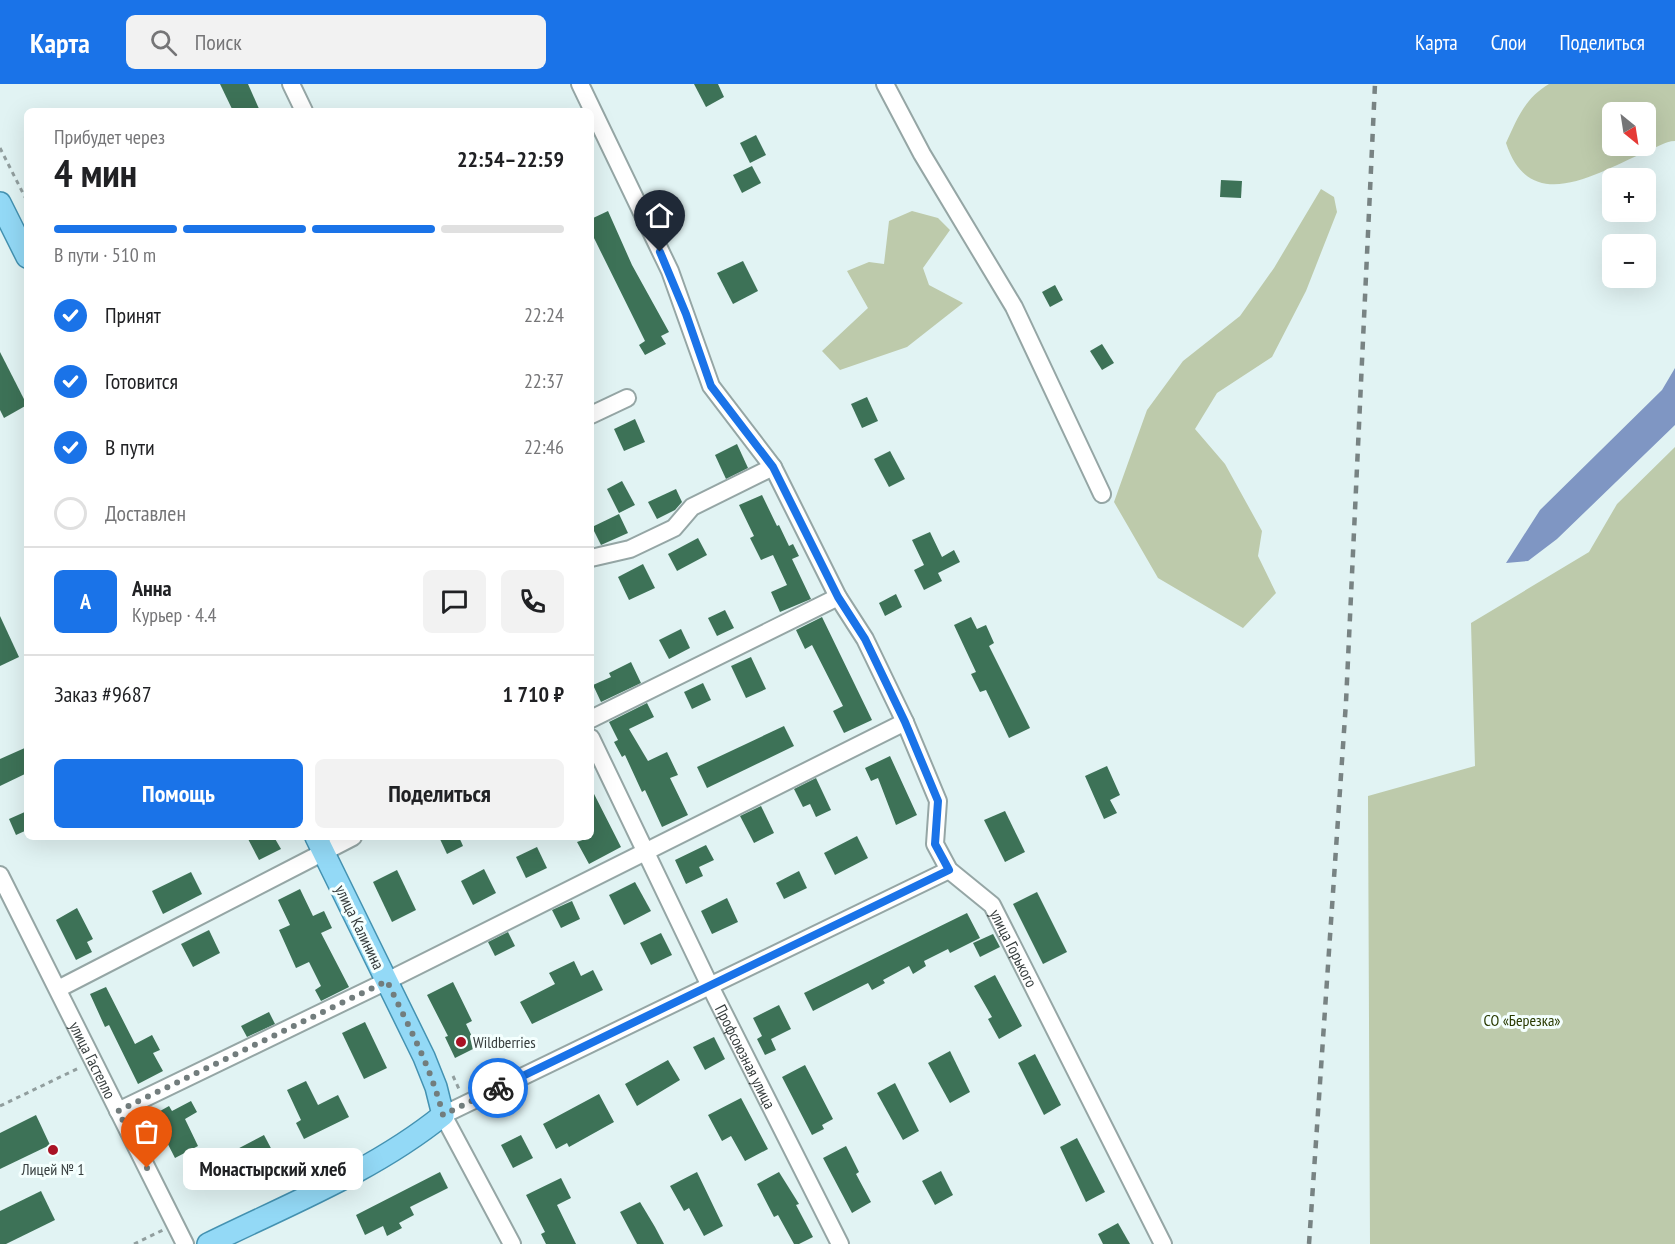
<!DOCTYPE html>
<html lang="ru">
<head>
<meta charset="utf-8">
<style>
	:root { --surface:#fff; --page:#f2f2f2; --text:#202124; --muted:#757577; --line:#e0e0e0; --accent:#1a73e8 }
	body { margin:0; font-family:"PT Sans Narrow",sans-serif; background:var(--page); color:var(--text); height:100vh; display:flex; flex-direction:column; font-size:22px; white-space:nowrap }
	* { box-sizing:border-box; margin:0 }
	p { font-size:20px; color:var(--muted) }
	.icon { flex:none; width:33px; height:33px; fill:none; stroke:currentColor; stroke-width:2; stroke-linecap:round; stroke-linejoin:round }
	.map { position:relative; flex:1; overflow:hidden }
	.side { position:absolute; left:24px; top:24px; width:570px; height:732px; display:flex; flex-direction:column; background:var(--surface); border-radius:9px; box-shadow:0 6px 24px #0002 }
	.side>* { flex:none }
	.needle { width:39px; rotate:150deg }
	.tools { position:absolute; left:1602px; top:18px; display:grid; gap:12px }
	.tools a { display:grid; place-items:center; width:54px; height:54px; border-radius:9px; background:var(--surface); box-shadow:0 6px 24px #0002; font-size:30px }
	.pin { position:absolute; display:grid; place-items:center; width:51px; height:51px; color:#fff; margin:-62px -26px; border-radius:50% 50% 50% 0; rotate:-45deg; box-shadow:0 0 6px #0007 }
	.pin .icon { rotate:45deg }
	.courier { position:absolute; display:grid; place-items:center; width:60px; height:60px; margin:-30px; border:4px solid #1a73e8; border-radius:50%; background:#fff; color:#222; box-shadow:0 2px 8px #0007 }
	.bubble { position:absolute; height:42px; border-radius:9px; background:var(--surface); box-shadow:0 6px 24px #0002; font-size:20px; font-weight:600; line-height:42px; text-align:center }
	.overview em { font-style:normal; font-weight:600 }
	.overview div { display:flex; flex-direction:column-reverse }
	.overview { display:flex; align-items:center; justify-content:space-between; height:102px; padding:0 30px }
	h1 { font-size:39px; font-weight:600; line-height:45px }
	.bar { display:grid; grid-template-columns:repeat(4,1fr); gap:9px 6px; align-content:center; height:72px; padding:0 30px }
	.bar i { height:8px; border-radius:4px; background:var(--line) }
	.bar .selected { background:var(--accent) }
	.bar p { grid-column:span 4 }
	.line { display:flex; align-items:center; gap:15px; padding:0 30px; border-top:2px solid var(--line) }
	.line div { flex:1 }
	.round { display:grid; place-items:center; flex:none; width:63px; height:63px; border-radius:9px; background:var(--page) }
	ol { padding:0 30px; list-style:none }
	li { display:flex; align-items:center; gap:18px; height:66px }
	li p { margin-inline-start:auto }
	li .icon { padding:6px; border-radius:50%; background:var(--accent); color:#fff; stroke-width:4 }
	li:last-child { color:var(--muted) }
	li i { width:33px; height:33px; border:3px solid var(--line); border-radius:50% }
	.cta { display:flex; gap:12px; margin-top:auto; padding:12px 30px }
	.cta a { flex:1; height:69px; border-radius:9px; background:var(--accent); color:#fff; font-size:24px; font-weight:600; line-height:69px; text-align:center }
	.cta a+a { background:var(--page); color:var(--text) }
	header { display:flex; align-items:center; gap:36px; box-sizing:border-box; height:84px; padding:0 30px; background:var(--accent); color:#fff }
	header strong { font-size:28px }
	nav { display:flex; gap:33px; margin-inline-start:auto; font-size:21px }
	.search { width:420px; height:54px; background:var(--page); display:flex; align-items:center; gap:15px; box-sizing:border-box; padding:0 21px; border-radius:9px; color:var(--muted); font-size:22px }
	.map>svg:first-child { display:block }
	.green { fill:#bdcaab; fill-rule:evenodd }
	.water { fill:#7f96c3 }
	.building { fill:#3d7257 }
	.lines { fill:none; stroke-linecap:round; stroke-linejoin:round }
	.minor-casing { stroke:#95a6a5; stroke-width:20 }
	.major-casing { stroke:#4492b1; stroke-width:24 }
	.path { stroke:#919e9e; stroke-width:3; stroke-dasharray:4.5 4.5; stroke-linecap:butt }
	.minor { stroke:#fff; stroke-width:16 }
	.major { stroke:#93d9f6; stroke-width:21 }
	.rail { stroke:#788383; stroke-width:4.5; stroke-dasharray:8 8; stroke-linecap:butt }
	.done { stroke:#727d7d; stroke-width:6; stroke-dasharray:0 10.8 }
	.route { stroke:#1a73e8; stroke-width:8 }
	.poi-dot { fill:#a91224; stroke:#f4fffe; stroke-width:2 }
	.labels { text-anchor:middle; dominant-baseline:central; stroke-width:6; stroke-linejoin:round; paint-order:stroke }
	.street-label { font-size:16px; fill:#363d3d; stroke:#f4fffe }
	.park-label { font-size:16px; fill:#2a3b02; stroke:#f4fffe }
	.poi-label { font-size:16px; fill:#363d3d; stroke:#f4fffe; text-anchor:start }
</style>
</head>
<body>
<header>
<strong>Карта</strong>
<div class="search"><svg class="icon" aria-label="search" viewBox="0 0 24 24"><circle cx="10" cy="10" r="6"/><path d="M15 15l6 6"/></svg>Поиск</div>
<nav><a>Карта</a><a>Слои</a><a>Поделиться</a></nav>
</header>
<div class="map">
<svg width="1675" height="1160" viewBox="0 0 1675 1160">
	<rect width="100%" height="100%" fill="#e1f3f3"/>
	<g class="green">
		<path d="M 1549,0 L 1675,0 L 1675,57 C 1665,57 1654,65 1645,68 C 1597,89 1530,133 1506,59 C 1517,35 1525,14 1549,0 ZM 1646,28 L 1646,62 L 1612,62 L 1612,28 Z"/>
		<polygon points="1321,105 1334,113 1337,128 1306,207 1272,273 1217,309 1195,345 1225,380 1262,447 1258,472 1276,509 1243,544 1158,494 1114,418 1147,326 1183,277 1240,232 1274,184"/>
		<polygon points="912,127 938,134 950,146 923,184 929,201 963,219 907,263 840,286 822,267 868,224 847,187 869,178 884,180 889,137"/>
		<polygon points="1675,363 1675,1160 1370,1160 1368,712 1475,682 1471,539 1589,468 1617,420"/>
	</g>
	<polygon class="water" points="1675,284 1675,341 1557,455 1528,477 1506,479 1540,426 1662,306"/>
	<g class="building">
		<polygon points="220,0 248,0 260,27 233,27"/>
		<polygon points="694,0 718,0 724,13 706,23"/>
		<polygon points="756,51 766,71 750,79 740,59"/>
		<polygon points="752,82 761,99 742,109 733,91"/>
		<polygon points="1221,96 1242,97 1241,114 1220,113"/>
		<polygon points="608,127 632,181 669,248 661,252 666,260 645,271 639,261 645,257 591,148 591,135"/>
		<polygon points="743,177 758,207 733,220 717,189"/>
		<polygon points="1055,201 1063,216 1050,223 1042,208"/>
		<polygon points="1102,260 1114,279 1102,286 1090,267"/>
		<polygon points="0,268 27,321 4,334 0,326"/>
		<polygon points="867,313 878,337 862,344 851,320"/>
		<polygon points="635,335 645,358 624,367 614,345"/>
		<polygon points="737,360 748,384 726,395 715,371"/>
		<polygon points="890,367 905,395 889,403 874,375"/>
		<polygon points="622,397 635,421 619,429 607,405"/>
		<polygon points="676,405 682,418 675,426 657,435 648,418"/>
		<polygon points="762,411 777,442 779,441 789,462 793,460 799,472 792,475 811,515 780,528 771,508 787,501 773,471 761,476 750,454 754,452 739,421"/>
		<polygon points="619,430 628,449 601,461 592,443"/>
		<polygon points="930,448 942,473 954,466 960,478 938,489 942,497 924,506 914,486 924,481 912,456"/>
		<polygon points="698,454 707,471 677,487 668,470"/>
		<polygon points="643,480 655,504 629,516 618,493"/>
		<polygon points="896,510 902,523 885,532 879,519"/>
		<polygon points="725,526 734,544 717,552 708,534"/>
		<polygon points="0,532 19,573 0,582"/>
		<polygon points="822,533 872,636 844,649 833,627 843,622 812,561 805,565 796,546"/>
		<polygon points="971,533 977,545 986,541 994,559 989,562 1030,644 1009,654 986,606 980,608 971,590 976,588 954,541"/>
		<polygon points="681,545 690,564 669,575 659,556"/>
		<polygon points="751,573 766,605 746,614 731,582"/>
		<polygon points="631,578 641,599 601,618 593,601 611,593 609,589"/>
		<polygon points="703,599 711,616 692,625 684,608"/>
		<polygon points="647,619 654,633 629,645 648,677 667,668 678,691 670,694 688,731 662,743 645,706 642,708 625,671 622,673 614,658 618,656 609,638"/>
		<polygon points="784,642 794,662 707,704 697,683"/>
		<polygon points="27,663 27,689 0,702 0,675"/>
		<polygon points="890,672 917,731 896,741 878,694 871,697 865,684"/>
		<polygon points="1107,682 1120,711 1110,716 1117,729 1104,735 1085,692"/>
		<polygon points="816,694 831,726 816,733 810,720 803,723 794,705"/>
		<polygon points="591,704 621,763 589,780 577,758 591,753"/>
		<polygon points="761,722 774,749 754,759 740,732"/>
		<polygon points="27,727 27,746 16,751 9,735"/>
		<polygon points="1005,727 1025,768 1005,778 984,736"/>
		<polygon points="857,752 868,774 835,791 824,769"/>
		<polygon points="247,753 274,753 281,765 259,776"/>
		<polygon points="439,753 459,753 463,762 447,770"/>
		<polygon points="706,761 714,776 699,783 703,792 686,800 675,776"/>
		<polygon points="537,763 547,784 526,794 516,773"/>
		<polygon points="484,785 496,809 473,821 461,797"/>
		<polygon points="397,786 416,826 392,838 373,798"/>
		<polygon points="799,787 807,804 784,815 776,799"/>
		<polygon points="191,788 202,810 163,830 152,807"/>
		<polygon points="635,798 651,827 624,841 609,811"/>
		<polygon points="300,805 313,832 324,827 332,844 321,849 349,903 321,917 315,906 321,902 309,878 296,884 279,846 290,841 278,816"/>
		<polygon points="1037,808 1067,868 1043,880 1013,820"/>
		<polygon points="727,814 738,838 712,850 701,827"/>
		<polygon points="572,817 580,835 561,844 552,826"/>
		<polygon points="77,824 93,855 87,858 92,868 76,876 56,836"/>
		<polygon points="967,829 980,854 950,869 948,865 924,877 926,882 913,890 909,882 883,896 885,899 872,906 868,899 813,927 804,909"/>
		<polygon points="209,846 220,869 193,883 181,860"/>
		<polygon points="508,848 515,862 495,872 488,858"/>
		<polygon points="661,849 672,871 651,881 640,859"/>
		<polygon points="993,850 1000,863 980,873 973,859"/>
		<polygon points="574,877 581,892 593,886 603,906 532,940 520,918 555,900 549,889"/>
		<polygon points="995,891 1022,942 999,955 988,935 992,933 974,902"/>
		<polygon points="453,898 472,937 466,940 477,963 455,974 445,953 448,952 427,911"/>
		<polygon points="106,903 135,960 152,951 160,966 153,969 163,987 138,1000 109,941 105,943 90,910"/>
		<polygon points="779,921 791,945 771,955 776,966 765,971 757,955 762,952 753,934"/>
		<polygon points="269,928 275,940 247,953 241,942"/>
		<polygon points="365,938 387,984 364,995 342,949"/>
		<polygon points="714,953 725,975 705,986 693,963"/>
		<polygon points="950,967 970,1008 950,1019 928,979"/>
		<polygon points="1035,970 1061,1021 1044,1031 1018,979"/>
		<polygon points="668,976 680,996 637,1022 625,1000"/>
		<polygon points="805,981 833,1035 822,1041 824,1045 812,1051 782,993"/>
		<polygon points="306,997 318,1021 338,1011 349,1033 304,1055 296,1039 301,1036 287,1006"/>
		<polygon points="895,999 919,1047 903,1056 877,1009"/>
		<polygon points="599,1010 614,1038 569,1063 567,1059 556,1065 543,1040"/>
		<polygon points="741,1014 768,1065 745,1077 731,1052 722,1057 708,1031"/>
		<polygon points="191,1017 197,1028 185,1035 198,1062 175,1074 153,1031 169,1022 172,1027"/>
		<polygon points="36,1031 50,1061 0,1085 0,1049"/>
		<polygon points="264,1051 274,1070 231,1091 222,1073"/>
		<polygon points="521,1051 533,1074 513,1084 501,1061"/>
		<polygon points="1077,1054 1105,1108 1086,1118 1060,1063"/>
		<polygon points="846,1062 859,1088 856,1090 871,1118 852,1129 823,1074"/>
		<polygon points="941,1087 953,1111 935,1121 922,1097"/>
		<polygon points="440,1088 448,1104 410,1123 414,1131 399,1139 402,1144 387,1152 383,1142 365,1151 356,1131"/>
		<polygon points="697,1088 723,1142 704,1152 689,1124 684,1127 670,1102"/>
		<polygon points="779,1088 799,1120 796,1121 813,1153 799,1160 794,1160 778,1131 774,1133 757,1100"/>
		<polygon points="561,1094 571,1114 557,1121 576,1160 546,1160 541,1150 545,1148 526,1111"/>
		<polygon points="41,1107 55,1136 6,1160 0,1160 0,1127"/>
		<polygon points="640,1118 655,1143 664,1160 637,1160 620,1128"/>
		<polygon points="1118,1139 1130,1160 1103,1160 1098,1150"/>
	</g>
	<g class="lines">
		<g class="minor-casing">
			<g id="minor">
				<polyline points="291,0 304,27"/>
				<path id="s1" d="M 580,0 L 670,187 L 711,302 L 773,383 L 838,513 L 865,555 L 905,638 L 938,717 L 935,760 L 949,786 L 992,821 L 1163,1160"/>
				<polyline points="885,0 922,70 1014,223 1102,410"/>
				<polyline points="591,331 627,314"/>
				<polyline points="591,474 630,465 674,444 692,423 773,383"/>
				<polyline points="591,635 838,513"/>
				<path id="s2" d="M 591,654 L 710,902 L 840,1160"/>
				<path id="s3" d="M 0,791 L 185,1160"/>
				<polyline points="58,905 353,753"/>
				<polyline points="118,1027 387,897 905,638"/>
				<polyline points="512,1160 443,1031 949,786"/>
			</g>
		</g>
		<g class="major-casing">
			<g id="major">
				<polyline points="0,119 27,173"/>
				<path d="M 208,1160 C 287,1121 374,1087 443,1031 L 436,1003 L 424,973 L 316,753"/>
			</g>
		</g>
		<g class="path">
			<polyline points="0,64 27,117"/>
			<polyline points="453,992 459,1005"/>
			<polyline points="0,1022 81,983"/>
			<polyline points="134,1160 163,1146"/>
		</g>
		<use href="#minor" class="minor"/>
		<use href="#major" class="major"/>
		<polyline class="rail" points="1309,1160 1346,618 1375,0"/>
	</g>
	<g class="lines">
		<path class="done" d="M 147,1084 L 118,1027 L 387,897 C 408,941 431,983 443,1031 L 498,1004"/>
		<polyline class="route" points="498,1004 949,786 935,760 938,717 905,638 865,555 838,513 773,383 711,302 686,230 660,168"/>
	</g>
	<g class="poi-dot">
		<circle cx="461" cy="958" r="6"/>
		<circle cx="53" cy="1066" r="6"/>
	</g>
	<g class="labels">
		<g class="street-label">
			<text transform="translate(360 843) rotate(64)">улица Калинина</text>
			<text stroke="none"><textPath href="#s1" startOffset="981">улица Горького</textPath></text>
			<text stroke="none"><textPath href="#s2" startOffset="354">Профсоюзная улица</textPath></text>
			<text stroke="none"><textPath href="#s3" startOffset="207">улица Гастелло</textPath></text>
		</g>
		<g class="park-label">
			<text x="1522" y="936">СО «Березка»</text>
		</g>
		<g class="poi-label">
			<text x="473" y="958">Wildberries</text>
			<text x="53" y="1085" text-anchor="middle">Лицей № 1</text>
		</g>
	</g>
</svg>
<div class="tools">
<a><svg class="needle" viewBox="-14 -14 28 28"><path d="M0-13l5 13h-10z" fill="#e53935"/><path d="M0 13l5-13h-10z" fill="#757577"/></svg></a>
<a>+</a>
<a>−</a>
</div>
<div class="pin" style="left:147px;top:1084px;background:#ea580c"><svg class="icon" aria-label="bag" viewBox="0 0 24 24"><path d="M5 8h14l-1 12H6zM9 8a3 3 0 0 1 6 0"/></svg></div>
<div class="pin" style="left:660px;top:168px;background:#1f2937"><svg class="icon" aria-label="home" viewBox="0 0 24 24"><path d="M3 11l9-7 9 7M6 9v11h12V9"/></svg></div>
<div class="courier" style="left:498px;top:1004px"><svg class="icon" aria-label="bike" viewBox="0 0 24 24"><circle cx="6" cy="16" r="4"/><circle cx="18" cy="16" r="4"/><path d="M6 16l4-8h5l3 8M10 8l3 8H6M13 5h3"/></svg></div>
<div class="bubble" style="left:183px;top:1064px;width:180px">Монастырский хлеб</div>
<section class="side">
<div class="overview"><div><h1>4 мин</h1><p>Прибудет через</p></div><em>22:54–22:59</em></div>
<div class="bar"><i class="selected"></i><i class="selected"></i><i class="selected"></i><i></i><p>В пути · 510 m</p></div>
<ol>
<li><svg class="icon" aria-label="check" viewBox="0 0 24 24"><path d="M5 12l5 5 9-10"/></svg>Принят<p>22:24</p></li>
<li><svg class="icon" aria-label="check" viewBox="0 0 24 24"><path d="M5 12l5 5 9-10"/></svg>Готовится<p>22:37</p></li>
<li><svg class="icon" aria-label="check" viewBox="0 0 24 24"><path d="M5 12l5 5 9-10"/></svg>В пути<p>22:46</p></li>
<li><i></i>Доставлен</li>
</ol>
<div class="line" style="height:108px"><b class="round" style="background:var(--accent);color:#fff">А</b><div><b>Анна</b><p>Курьер · 4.4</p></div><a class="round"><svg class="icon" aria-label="chat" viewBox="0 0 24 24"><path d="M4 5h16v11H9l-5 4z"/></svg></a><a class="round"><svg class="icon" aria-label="phone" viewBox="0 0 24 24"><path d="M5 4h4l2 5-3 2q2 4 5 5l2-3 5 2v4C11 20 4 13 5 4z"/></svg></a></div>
<div class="line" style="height:78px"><div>Заказ #9687</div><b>1 710 ₽</b></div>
<div class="cta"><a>Помощь</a><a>Поделиться</a></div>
</section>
</div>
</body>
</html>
